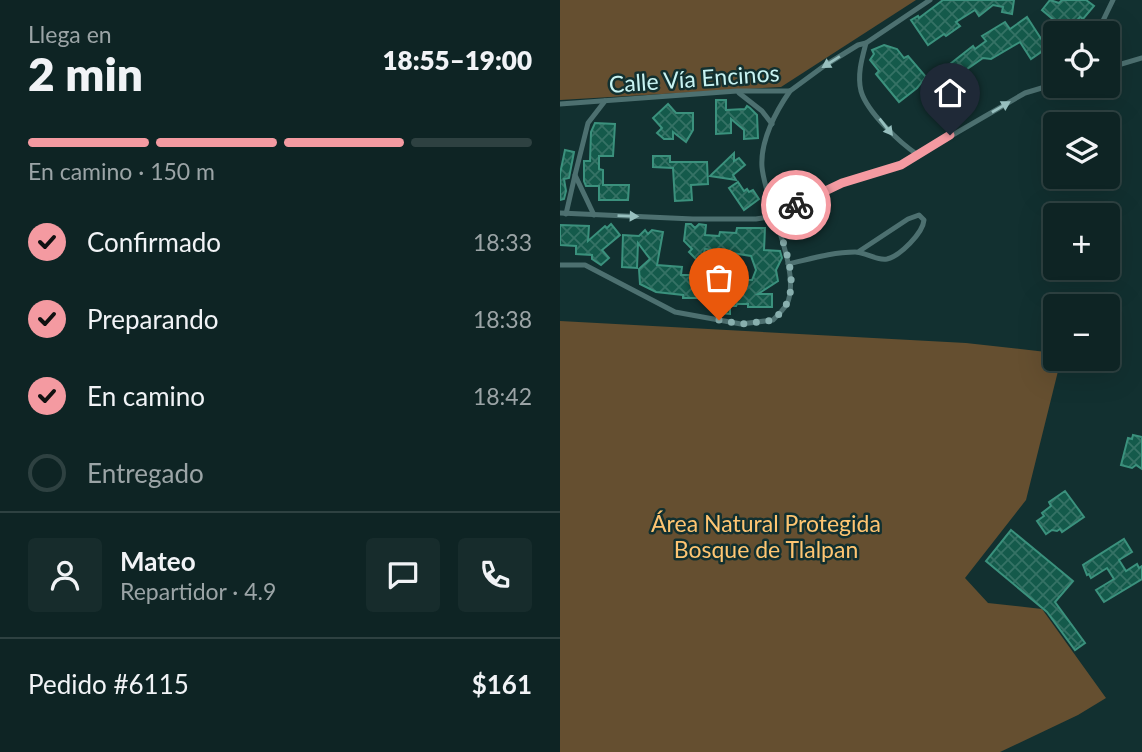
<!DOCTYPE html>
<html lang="es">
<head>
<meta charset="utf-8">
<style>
	:root { --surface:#0e2424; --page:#172c2c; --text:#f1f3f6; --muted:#9ba4a6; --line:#2e4141; --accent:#f49aa1 }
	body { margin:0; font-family:Lato,sans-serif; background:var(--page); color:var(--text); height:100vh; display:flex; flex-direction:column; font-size:26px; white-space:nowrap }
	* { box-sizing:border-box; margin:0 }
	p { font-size:23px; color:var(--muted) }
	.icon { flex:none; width:38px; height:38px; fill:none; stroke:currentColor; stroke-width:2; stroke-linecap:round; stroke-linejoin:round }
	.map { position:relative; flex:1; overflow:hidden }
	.sheet { display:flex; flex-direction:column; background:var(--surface); width:560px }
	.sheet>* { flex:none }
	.controls { position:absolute; left:483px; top:21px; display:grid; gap:14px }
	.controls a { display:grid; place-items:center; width:77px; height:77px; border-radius:7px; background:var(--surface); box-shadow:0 7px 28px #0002,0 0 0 2px var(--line); font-size:35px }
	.pin { position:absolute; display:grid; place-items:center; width:60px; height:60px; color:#fff; margin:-72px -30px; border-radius:50% 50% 50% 0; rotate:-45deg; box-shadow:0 0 7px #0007 }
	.pin .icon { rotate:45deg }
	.courier { position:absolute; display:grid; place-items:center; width:70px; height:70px; margin:-35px; border:5px solid #f49aa1; border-radius:50%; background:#fff; color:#222; box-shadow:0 2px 9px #0007 }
	.summary em { font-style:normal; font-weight:800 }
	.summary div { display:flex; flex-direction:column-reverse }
	.summary { display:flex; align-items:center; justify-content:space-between; height:119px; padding:0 28px }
	h1 { font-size:46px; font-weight:800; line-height:52px }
	.bar { display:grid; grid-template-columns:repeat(4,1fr); gap:10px 7px; align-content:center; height:84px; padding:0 28px }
	.bar i { height:9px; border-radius:5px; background:var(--line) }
	.bar .selected { background:var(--accent) }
	.bar p { grid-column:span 4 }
	.line { display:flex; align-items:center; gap:18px; padding:0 28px; border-top:2px solid var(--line) }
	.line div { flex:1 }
	.round { display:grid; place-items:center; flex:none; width:74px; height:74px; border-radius:7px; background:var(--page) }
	ol { padding:0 28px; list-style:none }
	li { display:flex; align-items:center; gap:21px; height:77px }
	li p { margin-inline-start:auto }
	li .icon { padding:7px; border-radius:50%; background:var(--accent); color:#111; stroke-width:4 }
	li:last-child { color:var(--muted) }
	li i { width:38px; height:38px; border:4px solid var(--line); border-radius:50% }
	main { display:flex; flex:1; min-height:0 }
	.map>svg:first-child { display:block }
	.park { fill:#654f30 }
	.building { fill:url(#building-cross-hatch); stroke:#3b917d; stroke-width:2 }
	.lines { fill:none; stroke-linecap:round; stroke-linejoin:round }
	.street { stroke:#4d7070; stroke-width:5 }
	.oneway { fill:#97bfbe }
	.done { stroke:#88afae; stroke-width:7; stroke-dasharray:0 12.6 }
	.route { stroke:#f49aa1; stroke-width:9 }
	.labels { text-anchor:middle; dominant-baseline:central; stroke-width:5; stroke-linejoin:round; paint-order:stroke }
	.street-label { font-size:23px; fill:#c8f3f2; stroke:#123030 }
	.park-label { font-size:23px; fill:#fec572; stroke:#123030 }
</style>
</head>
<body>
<main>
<section class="sheet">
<div class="summary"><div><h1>2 min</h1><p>Llega en</p></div><em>18:55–19:00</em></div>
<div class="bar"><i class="selected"></i><i class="selected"></i><i class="selected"></i><i></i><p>En camino · 150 m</p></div>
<ol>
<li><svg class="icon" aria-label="check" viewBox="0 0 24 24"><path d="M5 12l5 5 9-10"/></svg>Confirmado<p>18:33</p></li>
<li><svg class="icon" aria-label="check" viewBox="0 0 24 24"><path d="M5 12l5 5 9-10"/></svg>Preparando<p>18:38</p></li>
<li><svg class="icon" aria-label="check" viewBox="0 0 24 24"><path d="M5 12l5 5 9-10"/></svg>En camino<p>18:42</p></li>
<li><i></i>Entregado</li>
</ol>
<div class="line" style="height:126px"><a class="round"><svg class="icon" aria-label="person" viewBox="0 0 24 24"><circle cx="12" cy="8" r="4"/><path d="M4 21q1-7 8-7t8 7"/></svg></a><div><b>Mateo</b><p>Repartidor · 4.9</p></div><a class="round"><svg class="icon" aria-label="chat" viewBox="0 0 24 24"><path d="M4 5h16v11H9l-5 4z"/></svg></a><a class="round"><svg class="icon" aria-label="phone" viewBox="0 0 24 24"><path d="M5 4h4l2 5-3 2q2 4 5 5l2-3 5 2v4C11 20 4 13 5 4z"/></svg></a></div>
<div class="line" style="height:91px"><div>Pedido #6115</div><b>$161</b></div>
</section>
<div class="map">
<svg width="582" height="752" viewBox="0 0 582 752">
	<defs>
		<pattern id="building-cross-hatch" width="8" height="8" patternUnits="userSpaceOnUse" patternTransform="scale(1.75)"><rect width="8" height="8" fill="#145a4b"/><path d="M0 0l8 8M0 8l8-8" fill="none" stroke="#357265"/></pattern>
	</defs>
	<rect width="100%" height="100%" fill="#123030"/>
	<g class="park">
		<polygon points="0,0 356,0 221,87 0,100"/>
		<polygon points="0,321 406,343 495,353 495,359 501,359 466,500 405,578 428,603 482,609 546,698 518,715 440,752 0,752"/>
	</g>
	<g class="building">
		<polygon points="383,0 454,0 452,14 442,12 443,7 433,5 419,16 415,10 396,22 400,26 386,36 384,34 368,45 351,20 358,16 359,18"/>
		<polygon points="490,0 499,3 502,0 526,0 534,6 523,19 520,17 507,31 482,10"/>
		<polygon points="467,17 487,48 471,59 460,42 431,59 423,58 403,72 409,79 394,89 384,73 392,68 390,64 413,46 415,49 426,41 422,36 445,22 450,29"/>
		<polygon points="324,45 337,49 344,58 348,56 366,77 357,88 339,102 316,74 319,71 310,60 314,54 312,50"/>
		<polygon points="156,100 166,100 166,110 185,109 187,106 190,108 197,115 198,138 184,139 184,130 171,119 171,133 156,134"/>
		<polygon points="108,104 116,113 133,113 133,130 126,142 113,132 113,139 104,139 97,133 102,128 93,118"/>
		<polygon points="35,123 55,124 53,156 39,156 39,169 43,170 43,185 69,185 68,200 39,200 39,186 26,186 24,181 24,161 30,161 31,132"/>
		<polygon points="5,150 14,152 9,178 4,179 6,191 4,199 0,200 0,174"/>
		<polygon points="174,153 174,161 179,158 185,165 173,175 176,180 150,176"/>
		<polygon points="93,156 110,156 110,162 147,162 148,184 131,185 132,200 115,201 113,168 93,167"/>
		<polygon points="178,182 184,191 187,189 189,192 193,190 199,199 184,210 169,188"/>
		<polygon points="51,224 60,235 42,250 49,258 41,265 32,259 32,255 16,254 16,246 0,245 0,225 29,226 28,241 45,226 47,228"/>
		<polygon points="126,224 131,224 135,228 139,224 146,225 145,235 159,236 160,232 176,233 177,228 205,228 204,250 220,251 222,258 216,270 218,281 198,294 212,294 212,307 188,307 188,304 177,304 176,306 170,306 170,314 160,313 161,303 147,302 147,298 123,298 123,295 96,292 80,284 79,269 90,259 78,243 77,268 62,267 63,235 79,236 85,230 88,234 92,230 103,232 97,265 122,267 121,275 142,275 142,286 155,287 155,284 162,284 161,288 175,289 180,288 180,280 192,280 196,270 191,256 145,249 144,253 137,260 129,252 132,249 124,241"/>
		<polygon points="573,435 582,437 582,469 576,465 572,468 561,465 568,438 572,439"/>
		<polygon points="505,491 524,517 502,532 500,529 497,531 492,530 486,534 477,521 484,516 482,513 491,506 489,502"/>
		<polygon points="451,530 513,581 495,602 525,643 515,650 487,612 426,561"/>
		<polygon points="564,539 572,552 559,560 566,571 577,564 579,568 582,566 582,579 544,602 536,590 554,579 547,568 531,578 529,574 527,575 523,565"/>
	</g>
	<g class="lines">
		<g class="street">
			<polyline points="537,33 553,0"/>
			<path d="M 306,43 C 302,58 297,75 301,91 C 307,112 340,143 358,155"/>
			<polyline points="548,68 582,58"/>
			<polyline points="179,93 202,111 212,124"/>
			<polyline points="0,104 177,91 230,91 264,66 298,45 306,43 370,0"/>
			<polyline points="0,213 133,219 196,219 215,216 282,183 341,165 465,93 495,84"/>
			<polyline points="6,214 15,175"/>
			<polyline points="34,215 15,175 28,123 45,101"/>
			<path d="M 228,264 C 250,259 272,252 295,252 C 306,252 316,261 327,259 C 340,256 363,233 364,220 L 359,215 L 348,219 L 298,252"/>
			<path d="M 0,265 L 25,265 L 115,312 L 181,324 L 213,320 C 218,315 224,309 227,304 C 242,271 205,203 202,167 C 200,141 216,111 230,91"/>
		</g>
	</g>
	<defs><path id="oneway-solid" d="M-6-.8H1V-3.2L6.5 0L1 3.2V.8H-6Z" transform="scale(1.75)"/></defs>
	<g class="oneway">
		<use href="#oneway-solid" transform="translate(271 62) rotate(148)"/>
		<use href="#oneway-solid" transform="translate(441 107) rotate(-30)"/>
		<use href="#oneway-solid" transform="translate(326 127) rotate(52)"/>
		<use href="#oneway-solid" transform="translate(68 216) rotate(2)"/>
	</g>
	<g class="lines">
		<path class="done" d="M 159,320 L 181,324 L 214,320 C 218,315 224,309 227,303 C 239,276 222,242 215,216 L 236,205"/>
		<polyline class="route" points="236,205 282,183 341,165 390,135"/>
	</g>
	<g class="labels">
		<g class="street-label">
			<text transform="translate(134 78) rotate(-4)">Calle Vía Encinos</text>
		</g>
		<g class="park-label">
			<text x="206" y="523">Área Natural Protegida<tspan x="206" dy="26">Bosque de Tlalpan</tspan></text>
		</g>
	</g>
</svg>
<div class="controls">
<a><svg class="icon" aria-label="locate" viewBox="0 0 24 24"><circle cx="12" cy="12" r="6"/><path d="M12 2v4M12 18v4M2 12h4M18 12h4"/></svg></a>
<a><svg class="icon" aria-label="layers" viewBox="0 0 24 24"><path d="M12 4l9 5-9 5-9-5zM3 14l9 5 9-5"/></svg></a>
<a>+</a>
<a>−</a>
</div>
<div class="pin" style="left:159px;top:320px;background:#ea580c"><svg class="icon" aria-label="bag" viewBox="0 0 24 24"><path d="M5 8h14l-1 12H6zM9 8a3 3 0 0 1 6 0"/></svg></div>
<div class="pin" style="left:390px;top:135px;background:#1f2937"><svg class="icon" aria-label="home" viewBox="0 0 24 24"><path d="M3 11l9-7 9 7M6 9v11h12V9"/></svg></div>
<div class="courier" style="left:236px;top:205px"><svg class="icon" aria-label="bike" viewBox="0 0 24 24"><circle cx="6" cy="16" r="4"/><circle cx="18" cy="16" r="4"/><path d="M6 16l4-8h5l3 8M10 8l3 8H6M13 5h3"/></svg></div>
</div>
</main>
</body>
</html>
